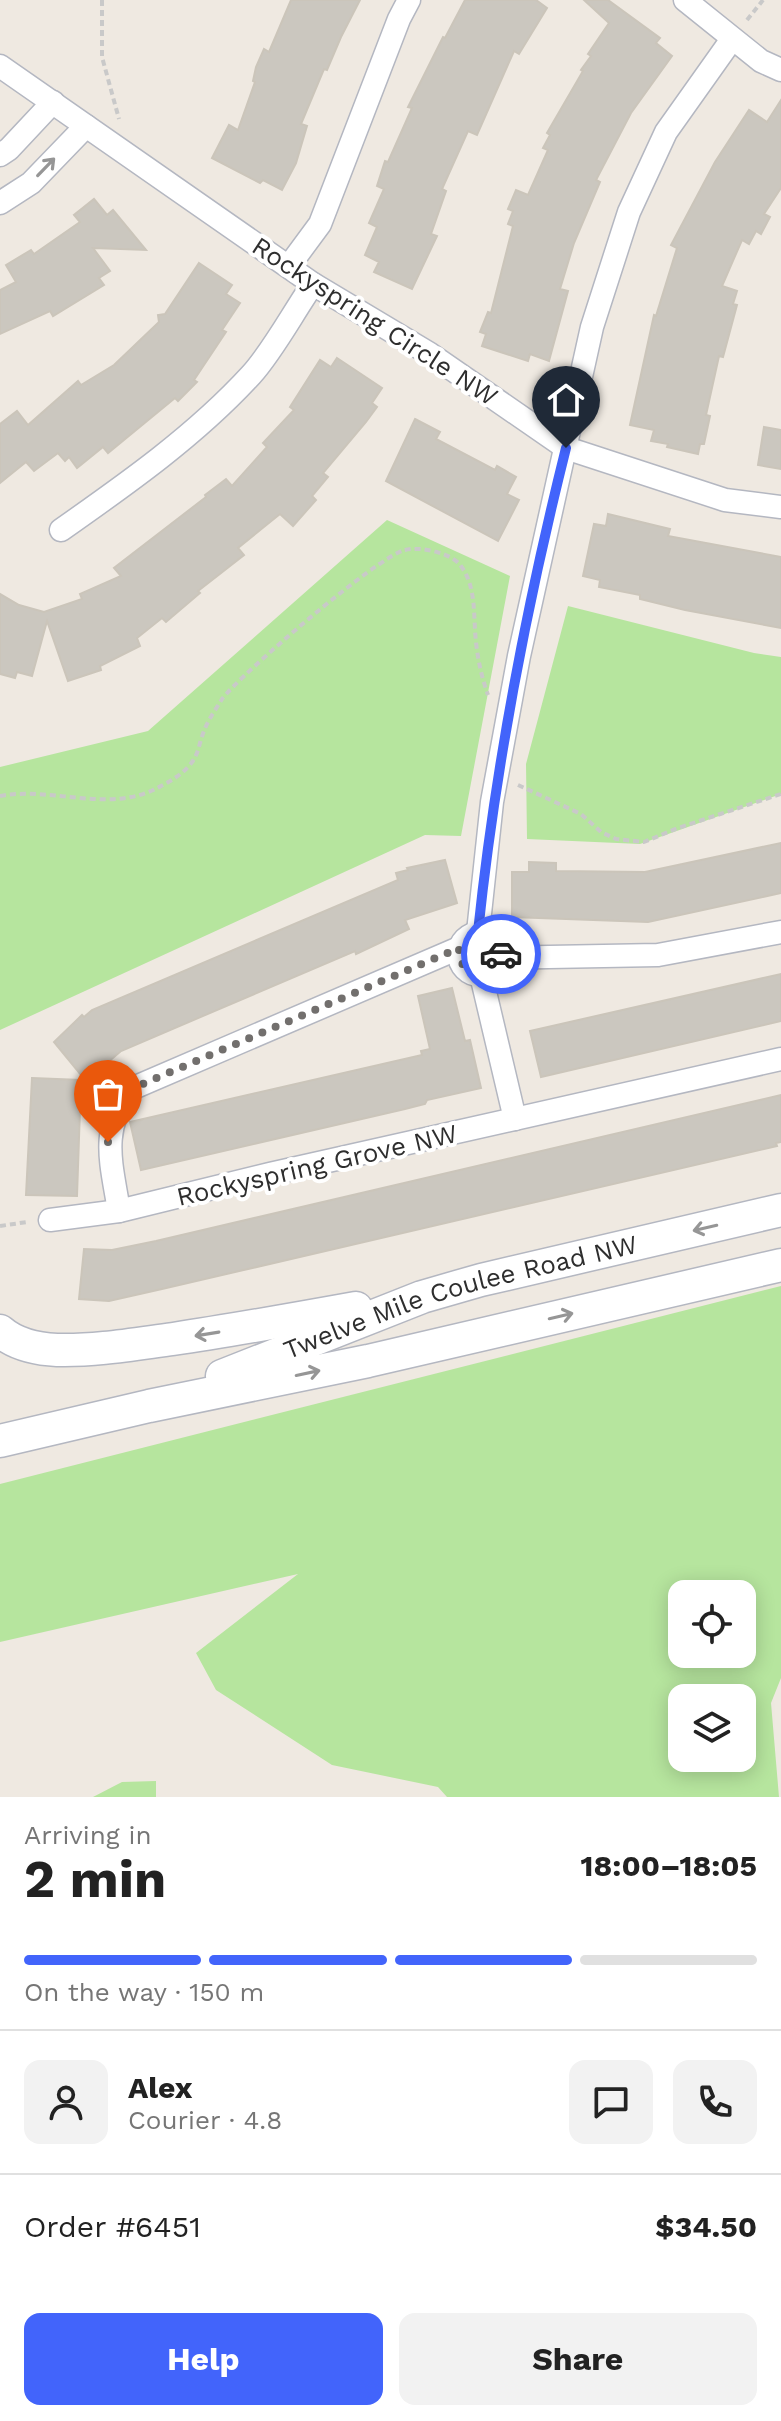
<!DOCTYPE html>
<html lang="en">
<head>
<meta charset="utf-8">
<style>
	:root { --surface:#fff; --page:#f2f2f2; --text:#222; --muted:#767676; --line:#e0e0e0; --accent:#4264fb }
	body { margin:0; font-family:"Work Sans",sans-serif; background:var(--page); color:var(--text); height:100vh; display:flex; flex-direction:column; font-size:30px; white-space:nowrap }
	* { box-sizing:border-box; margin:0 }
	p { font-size:26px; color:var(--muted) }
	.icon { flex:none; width:44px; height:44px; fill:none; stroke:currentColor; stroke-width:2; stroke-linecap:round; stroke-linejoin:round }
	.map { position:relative; height:1797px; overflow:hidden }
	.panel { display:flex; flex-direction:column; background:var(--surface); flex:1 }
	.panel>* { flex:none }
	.controls { position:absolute; left:668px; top:1580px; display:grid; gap:16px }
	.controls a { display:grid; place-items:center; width:88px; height:88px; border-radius:16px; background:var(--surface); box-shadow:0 4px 20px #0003; font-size:40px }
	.pin { position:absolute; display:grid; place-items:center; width:68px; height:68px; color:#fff; margin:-82px -34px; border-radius:50% 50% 50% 0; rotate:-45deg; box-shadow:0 0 8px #0007 }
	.pin .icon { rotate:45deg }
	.courier { position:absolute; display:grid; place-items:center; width:80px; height:80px; margin:-40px; border:6px solid #4264fb; border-radius:50%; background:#fff; color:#222; box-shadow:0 2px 10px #0007 }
	.headline em { font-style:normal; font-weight:700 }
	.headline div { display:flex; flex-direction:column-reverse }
	.headline { display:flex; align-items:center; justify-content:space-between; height:136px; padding:0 24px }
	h1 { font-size:52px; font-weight:700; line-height:60px }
	.bar { display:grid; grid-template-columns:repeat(4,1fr); gap:12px 8px; align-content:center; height:96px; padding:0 24px }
	.bar i { height:10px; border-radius:6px; background:var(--line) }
	.bar .active { background:var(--accent) }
	.bar p { grid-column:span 4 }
	.line { display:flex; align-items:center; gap:20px; padding:0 24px; border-top:2px solid var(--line) }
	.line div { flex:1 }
	.round { display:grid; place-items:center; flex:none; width:84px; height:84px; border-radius:16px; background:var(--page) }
	.primary-button { display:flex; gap:16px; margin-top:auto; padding:16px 24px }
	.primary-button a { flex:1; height:92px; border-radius:16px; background:var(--accent); color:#fff; font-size:32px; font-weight:700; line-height:92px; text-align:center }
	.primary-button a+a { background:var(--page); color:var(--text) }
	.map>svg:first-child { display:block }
	.green { fill:#b6e59e; fill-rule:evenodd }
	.building { fill:#cbc7bf; stroke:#cbc5ba; stroke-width:2 }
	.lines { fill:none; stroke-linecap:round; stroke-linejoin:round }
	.street-casing { stroke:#b4b7c1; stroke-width:25 }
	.secondary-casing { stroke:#b4b7c1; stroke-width:35 }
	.path { stroke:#c9c9c9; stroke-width:4; stroke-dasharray:6 4; stroke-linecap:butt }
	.street { stroke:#fff; stroke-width:22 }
	.secondary { stroke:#fff; stroke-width:32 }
	.oneway { stroke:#969696 }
	.done { stroke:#726f6d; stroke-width:8; stroke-dasharray:0 14.4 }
	.route { stroke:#4264fb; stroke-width:10 }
	.labels { text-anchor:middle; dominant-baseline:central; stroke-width:8; stroke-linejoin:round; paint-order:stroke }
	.street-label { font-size:26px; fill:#2e2e2e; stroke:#fff }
</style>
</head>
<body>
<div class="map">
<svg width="781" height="1797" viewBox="0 0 781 1797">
	<rect width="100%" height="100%" fill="#efe9e1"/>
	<g class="green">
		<polygon points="387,520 510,576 461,836 425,835 0,1030 0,767 148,731"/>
		<polygon points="568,606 754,653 781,657 781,794 640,844 527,839 526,764"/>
		<path d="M 781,1286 L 781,1678 L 771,1703 L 779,1797 L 447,1797 L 438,1787 L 332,1765 L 216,1690 L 196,1653 L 298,1574 L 0,1642 L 0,1484 ZM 682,1594 L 742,1594 L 742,1654 L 682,1654 ZM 682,1698 L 742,1698 L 742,1758 L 682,1758 Z"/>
		<polygon points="156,1781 156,1797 93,1797 122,1782"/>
	</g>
	<g class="building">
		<polygon points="291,0 360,0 341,37 327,70 324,69 301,124 307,126 296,163 282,190 263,180 260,183 212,158 229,125 238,130 255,82 253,81 256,67 264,49 269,52"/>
		<polygon points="465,0 536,0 547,8 519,54 514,51 477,135 468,131 442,189 446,191 431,234 437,236 412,289 374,272 379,262 365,255 377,227 369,223 384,189 377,186 385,161 388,162 412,108 408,107 443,37 445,38"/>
		<polygon points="584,0 608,0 660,38 656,43 672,56 631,113 596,180 600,182 574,243 560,289 568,291 549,361 530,354 528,361 482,346 486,334 480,332 488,312 491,313 513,226 508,224 513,211 508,209 516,190 528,195 548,150 543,148 550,135 547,133 583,71 581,70 591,56 588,54 609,23"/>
		<polygon points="781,100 781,188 764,214 770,217 761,234 756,231 749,244 742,240 722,286 737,291 733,304 737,305 723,357 719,356 706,415 710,416 704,444 700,444 698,454 667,447 668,444 651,441 654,430 630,425 654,315 656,316 677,248 671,245 715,162 749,110 767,122"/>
		<polygon points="94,199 107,215 113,210 146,250 93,248 110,271 99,278 104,285 53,316 50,311 0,334 0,290 16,282 6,265 31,250 34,254 80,222 74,215"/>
		<polygon points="199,263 232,285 226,294 240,303 222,330 226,332 194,380 197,382 178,401 175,398 108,453 103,447 77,468 69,457 65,461 58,453 34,471 26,462 0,483 0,424 17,411 28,425 78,381 81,385 114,365 159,322 158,315 165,314"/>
		<polygon points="337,358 382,388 372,403 377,407 366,422 323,473 328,477 312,496 316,500 293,526 280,514 238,548 244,555 198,591 200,593 166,622 162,618 137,638 140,646 100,666 101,670 68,681 47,621 32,676 17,672 15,678 0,674 0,594 19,605 44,612 82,599 80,594 121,576 114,568 206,497 205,495 226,479 232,486 267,447 263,443 294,410 290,407 320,360 331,367"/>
		<polygon points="415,419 440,432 436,439 495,470 497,466 516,477 507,494 519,500 498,541 386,481"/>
		<polygon points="764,427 781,430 781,469 758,465"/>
		<polygon points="608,514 670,529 668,536 781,557 781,628 685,610 640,599 640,595 599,587 600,580 583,576 594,524 606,526"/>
		<polygon points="781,843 781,893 648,922 512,917 512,872 529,872 529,862 556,863 556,871 645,872"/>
		<polygon points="445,860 457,903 405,920 409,929 356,954 355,951 121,1051 86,1081 54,1042 82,1015 84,1017 92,1010 398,880 396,873 408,870 407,868"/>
		<polygon points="781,974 781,1021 541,1077 530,1031"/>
		<polygon points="452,988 465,1041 470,1040 481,1088 427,1100 425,1104 405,1109 141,1170 130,1122 422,1055 421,1051 430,1049 418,996"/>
		<polygon points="32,1078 81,1080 77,1196 26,1195"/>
		<polygon points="781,1095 781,1142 776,1143 777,1146 162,1289 109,1301 79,1299 84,1249 112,1250 156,1241"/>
	</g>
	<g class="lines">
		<g class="street-casing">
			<g id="street">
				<polyline points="685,0 761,61 781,70"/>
				<polyline points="0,66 313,284 430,354 566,448 725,500 781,507"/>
				<polyline points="0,155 9,149 53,102"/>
				<polyline points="0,203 31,183 86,126"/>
				<polyline points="289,266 320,224 399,19 409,0"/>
				<path d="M 61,530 C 128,483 196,435 251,375 C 273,351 294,311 313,284"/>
				<polyline points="478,932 492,802 519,656 592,327 629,212 666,132 732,39"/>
				<circle cx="480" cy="954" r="21"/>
				<polyline points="501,958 658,955 781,932"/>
				<polyline points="481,975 515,1119"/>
				<path d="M 119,1211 C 112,1165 99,1130 131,1089 L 459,948"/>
				<polyline points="50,1220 119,1211 270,1174 781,1059"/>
			</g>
		</g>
		<g class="secondary-casing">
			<g id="secondary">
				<path d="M 0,1331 C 16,1345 36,1349 57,1350 C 96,1351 135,1344 173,1339 C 234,1330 295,1319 356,1308"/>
				<path id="s1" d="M 222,1376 L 422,1297 L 481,1280 L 781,1210"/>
				<polyline points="0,1441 149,1406 368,1361 781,1265"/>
			</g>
		</g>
		<g class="path">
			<polyline points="102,0 102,57 119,119"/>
			<polyline points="747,20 763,0"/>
			<polyline points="518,785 581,814 601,832 616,839 644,842 678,828 781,794"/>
			<path d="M 0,796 C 53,786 111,815 161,786 C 173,780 187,771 194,759 C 199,751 200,740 204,731 C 208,720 216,709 222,699 C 242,673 378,556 405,550 C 420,546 452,553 461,566 C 477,588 473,616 476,642 C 478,661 482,678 488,695"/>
			<polyline points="0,1226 27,1222"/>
		</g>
		<use href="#street" class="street"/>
		<use href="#secondary" class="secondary"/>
	</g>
	<defs><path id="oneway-shaft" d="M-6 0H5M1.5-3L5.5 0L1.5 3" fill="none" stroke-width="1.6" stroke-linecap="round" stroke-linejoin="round" transform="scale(2)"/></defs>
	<g class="oneway">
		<use href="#oneway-shaft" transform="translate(46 167) rotate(-46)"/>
		<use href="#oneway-shaft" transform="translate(705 1228) rotate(167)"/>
		<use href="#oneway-shaft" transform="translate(561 1316) rotate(-13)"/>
		<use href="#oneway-shaft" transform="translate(207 1334) rotate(171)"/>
		<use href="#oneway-shaft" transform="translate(308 1373) rotate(-12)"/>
	</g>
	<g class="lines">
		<path class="done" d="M 108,1142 L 120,1103 L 131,1089 L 459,948 C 459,971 474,978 493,970 L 501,954"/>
		<path class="route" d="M 501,954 C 500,940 491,934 478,932 C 495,769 526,608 566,448"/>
	</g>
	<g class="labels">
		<g class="street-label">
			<text transform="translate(375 321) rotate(33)">Rockyspring Circle NW</text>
			<text transform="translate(317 1165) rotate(-13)">Rockyspring Grove NW</text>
			<text stroke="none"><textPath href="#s1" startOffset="252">Twelve Mile Coulee Road NW</textPath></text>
		</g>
	</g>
</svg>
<div class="controls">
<a><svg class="icon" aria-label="locate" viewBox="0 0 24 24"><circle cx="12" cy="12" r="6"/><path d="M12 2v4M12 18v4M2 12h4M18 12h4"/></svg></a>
<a><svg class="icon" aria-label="layers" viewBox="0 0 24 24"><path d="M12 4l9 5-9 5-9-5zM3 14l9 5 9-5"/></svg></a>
</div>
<div class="pin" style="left:108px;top:1142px;background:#ea580c"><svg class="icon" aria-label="bag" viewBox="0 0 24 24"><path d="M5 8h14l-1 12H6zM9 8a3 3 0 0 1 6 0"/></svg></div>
<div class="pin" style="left:566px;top:448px;background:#1f2937"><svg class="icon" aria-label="home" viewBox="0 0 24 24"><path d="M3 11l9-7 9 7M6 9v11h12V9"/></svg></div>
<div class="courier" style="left:501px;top:954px"><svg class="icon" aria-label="car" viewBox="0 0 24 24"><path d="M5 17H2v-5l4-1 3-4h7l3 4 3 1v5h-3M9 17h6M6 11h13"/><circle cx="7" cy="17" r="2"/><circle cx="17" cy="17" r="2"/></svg></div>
</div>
<section class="panel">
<div class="headline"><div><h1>2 min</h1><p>Arriving in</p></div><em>18:00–18:05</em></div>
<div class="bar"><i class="active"></i><i class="active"></i><i class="active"></i><i></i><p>On the way · 150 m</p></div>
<div class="line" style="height:144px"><a class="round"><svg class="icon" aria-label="person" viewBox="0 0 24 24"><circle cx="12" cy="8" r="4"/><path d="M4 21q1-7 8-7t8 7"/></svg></a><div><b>Alex</b><p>Courier · 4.8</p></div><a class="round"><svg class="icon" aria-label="chat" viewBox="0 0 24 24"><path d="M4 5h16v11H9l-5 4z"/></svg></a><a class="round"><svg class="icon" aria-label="phone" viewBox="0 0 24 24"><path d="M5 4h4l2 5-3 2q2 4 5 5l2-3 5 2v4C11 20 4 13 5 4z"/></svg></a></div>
<div class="line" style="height:104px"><div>Order #6451</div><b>$34.50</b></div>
<div class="primary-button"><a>Help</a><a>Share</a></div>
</section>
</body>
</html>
